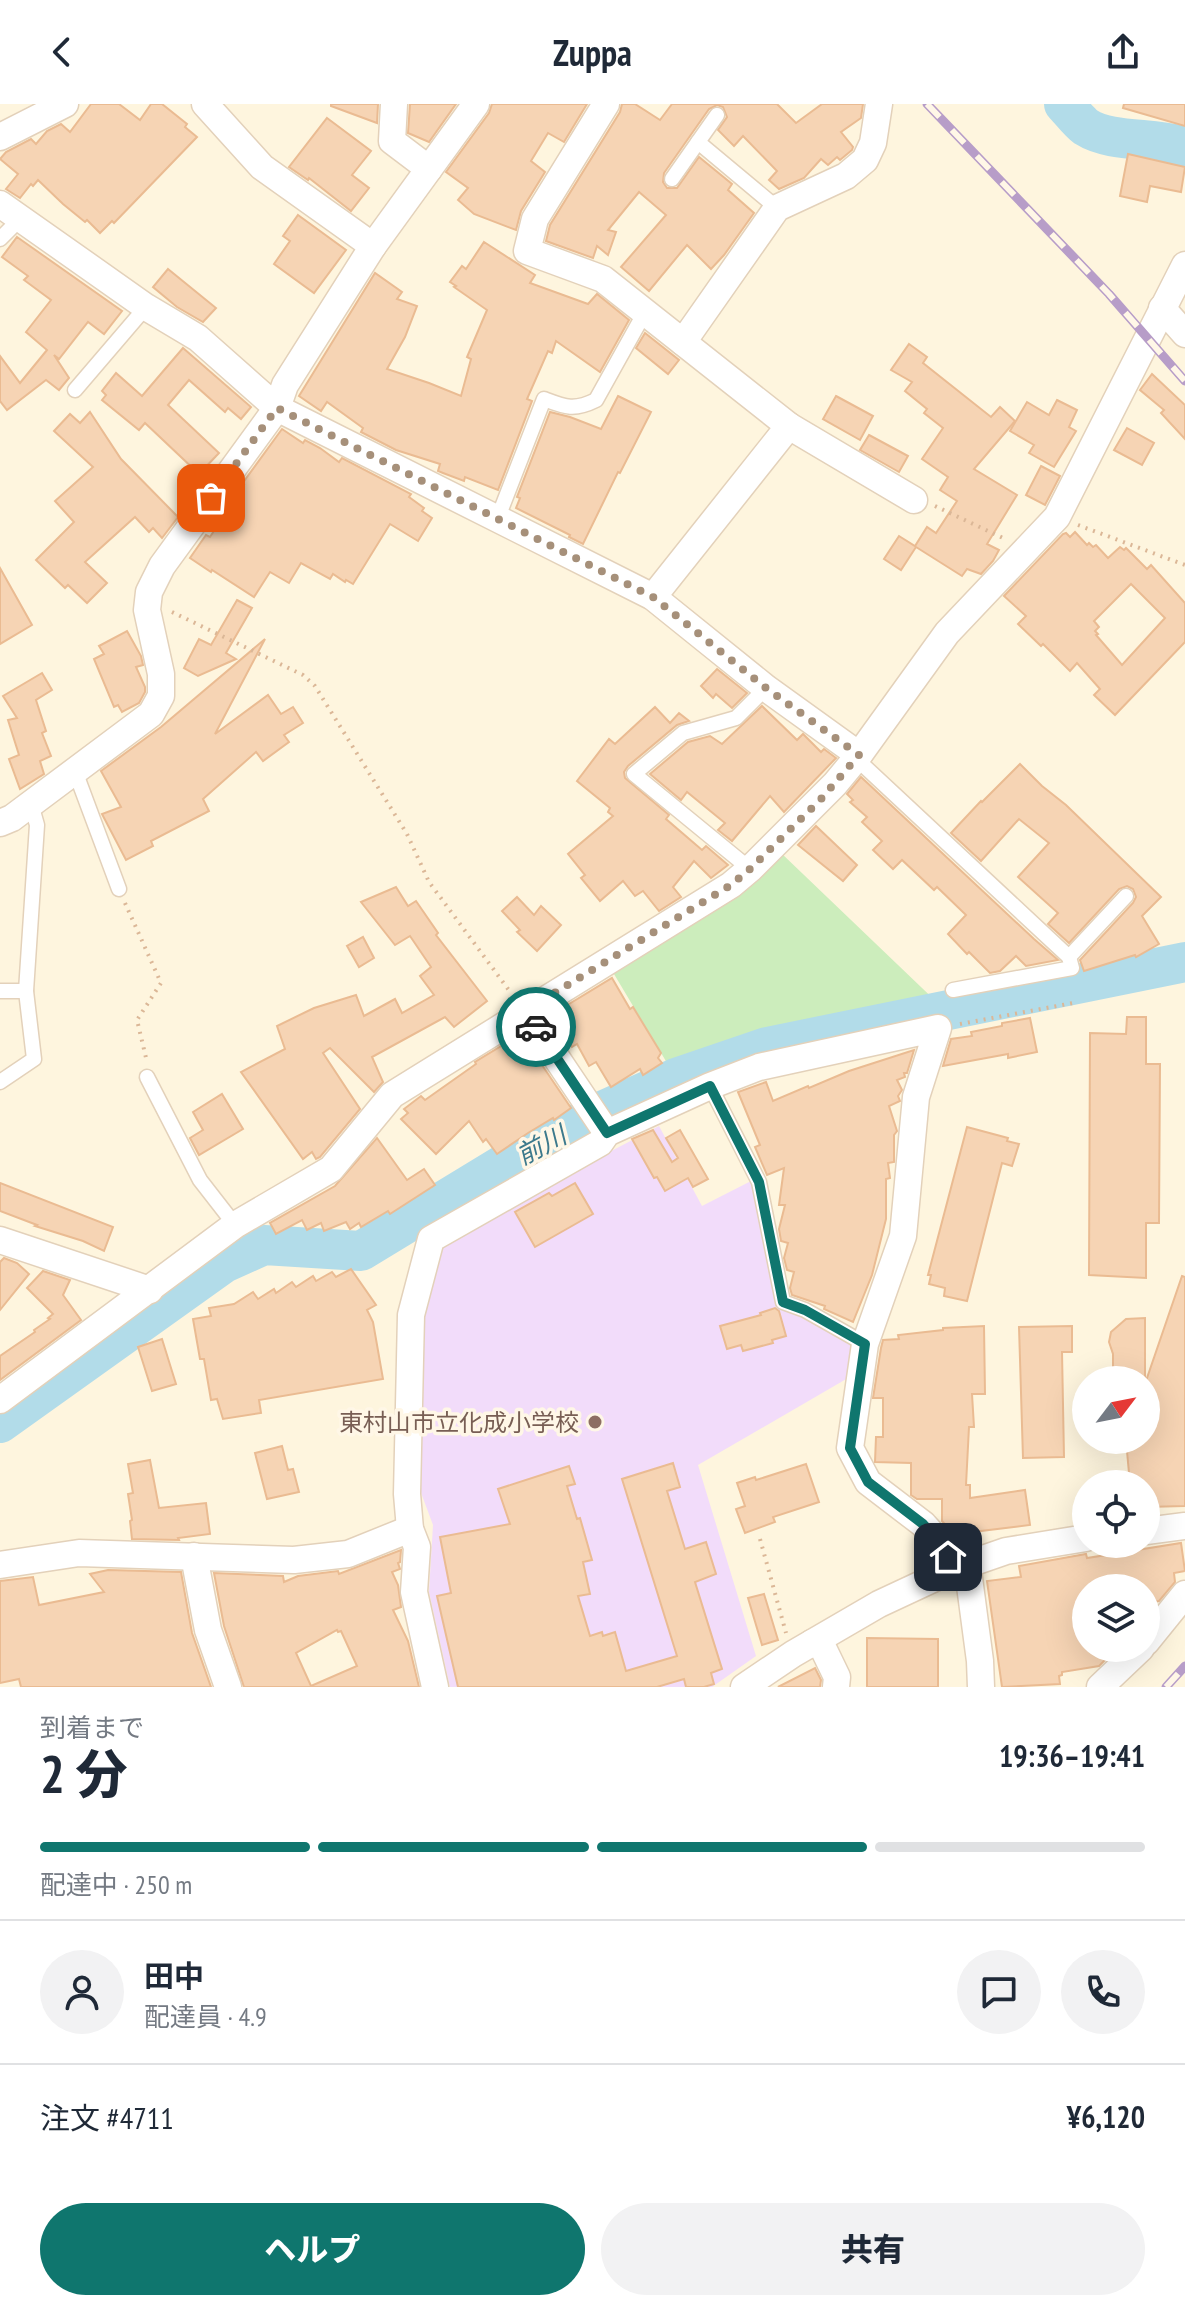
<!DOCTYPE html>
<html lang="ja">
<head>
<meta charset="utf-8">
<style>
	:root { --surface:#fff; --page:#f2f2f3; --text:#1f2937; --muted:#747a83; --line:#e0e1e3; --accent:#0f766e }
	body { margin:0; font-family:"PT Sans Narrow","Noto Sans JP",sans-serif; background:var(--page); color:var(--text); height:100vh; display:flex; flex-direction:column; font-size:30px; white-space:nowrap }
	* { box-sizing:border-box; margin:0 }
	p { font-size:26px; color:var(--muted) }
	.icon { flex:none; width:44px; height:44px; fill:none; stroke:currentColor; stroke-width:2; stroke-linecap:round; stroke-linejoin:round }
	.map { position:relative; height:1583px; overflow:hidden }
	.panel { display:flex; flex-direction:column; background:var(--surface); flex:1 }
	.panel>* { flex:none }
	.needle { width:52px; rotate:58deg }
	.buttons { position:absolute; left:1072px; top:1262px; display:grid; gap:16px }
	.buttons a { display:grid; place-items:center; width:88px; height:88px; border-radius:50%; background:var(--surface); box-shadow:0 8px 32px #0002; font-size:40px }
	.pin { position:absolute; display:grid; place-items:center; width:68px; height:68px; color:#fff; margin:-34px; border-radius:16px; box-shadow:0 4px 12px #0006 }
	.courier { position:absolute; display:grid; place-items:center; width:80px; height:80px; margin:-40px; border:6px solid #0f766e; border-radius:50%; background:#fff; color:#222; box-shadow:0 2px 10px #0007 }
	.headline em { font-style:normal; font-weight:800 }
	.headline div { display:flex; flex-direction:column-reverse }
	.headline { display:flex; align-items:center; justify-content:space-between; height:136px; padding:0 40px }
	h1 { font-size:52px; font-weight:800; line-height:60px }
	.bar { display:grid; grid-template-columns:repeat(4,1fr); gap:12px 8px; align-content:center; height:96px; padding:0 40px }
	.bar i { height:10px; border-radius:6px; background:var(--line) }
	.bar .on { background:var(--accent) }
	.bar p { grid-column:span 4 }
	.line { display:flex; align-items:center; gap:20px; padding:0 40px; border-top:2px solid var(--line) }
	.line div { flex:1 }
	.round { display:grid; place-items:center; flex:none; width:84px; height:84px; border-radius:42px; background:var(--page) }
	.primary-button { display:flex; gap:16px; margin-top:auto; padding:16px 40px }
	.primary-button a { flex:1; height:92px; border-radius:48px; background:var(--accent); color:#fff; font-size:32px; font-weight:800; line-height:92px; text-align:center }
	.primary-button a+a { background:var(--page); color:var(--text) }
	header { display:flex; justify-content:space-between; align-items:center; height:104px; padding:0 40px; background:var(--surface); font-size:36px; font-weight:800 }
	.map>svg:first-child { display:block }
	.education { fill:#f2dcfa }
	.green { fill:#ccedbc }
	.lines { fill:none; stroke-linecap:round; stroke-linejoin:round }
	.river { stroke:#b2dce9; stroke-width:40 }
	.building { fill:#f6d4b4; stroke:#eabb92; stroke-width:2; fill-rule:evenodd }
	.lane-casing { stroke:#e3d1ba; stroke-width:17 }
	.street-casing { stroke:#e3d1ba; stroke-width:29 }
	.path { stroke:#dbb797; stroke-width:4; stroke-dasharray:2 6; stroke-linecap:butt }
	.lane { stroke:#fff; stroke-width:14 }
	.street { stroke:#fff; stroke-width:26 }
	.rail-casing { stroke:#b79dc8; stroke-width:9 }
	.rail { stroke:#fff7e7; stroke-width:6; stroke-dasharray:18; stroke-linecap:butt }
	.done { stroke:#a6907a; stroke-width:8; stroke-dasharray:0 14.4 }
	.route { stroke:#0f766e; stroke-width:10 }
	.education-dot { fill:#8d6e63; stroke:#fff7e7; stroke-width:3 }
	.labels { text-anchor:middle; dominant-baseline:central; stroke-width:7; stroke-linejoin:round; paint-order:stroke }
	.education-label { font-size:24px; fill:#785e54; stroke:#fff7e7; text-anchor:end }
	.water-label { font-size:26px; font-style:italic; fill:#3c798c; stroke:#fff7e7 }
</style>
</head>
<body>
<header><svg class="icon" aria-label="back" viewBox="0 0 24 24"><path d="M15 5l-7 7 7 7"/></svg>Zuppa<svg class="icon" aria-label="share" viewBox="0 0 24 24"><path d="M12 15V3M7 8l5-5 5 5M5 13v7h14v-7"/></svg></header>
<div class="map">
<svg width="1185" height="1583" viewBox="0 0 1185 1583">
	<rect width="100%" height="100%" fill="#fef5de"/>
	<polygon class="education" points="659,1022 702,1102 755,1075 781,1201 854,1237 848,1274 698,1361 756,1552 712,1583 450,1583 429,1488 433,1421 417,1378 418,1214 440,1137"/>
	<polygon class="green" points="780,748 945,906 767,943 676,974 611,865"/>
	<g class="lines">
		<g class="river">
			<path d="M 1064,0 C 1071,7 1078,17 1086,23 C 1111,39 1156,33 1185,43"/>
			<polyline points="0,1319 224,1159 264,1141 361,1147 532,1043 602,1007 676,974 767,943 1185,858"/>
		</g>
	</g>
	<g class="building">
		<polygon points="91,0 119,0 140,16 151,0 162,0 187,20 185,23 197,33 114,119 112,117 100,129 87,116 85,118 63,100 38,76 33,82 31,80 20,94 9,87 6,85 18,70 0,55 6,48 31,35 36,40 47,27 61,20 70,28"/>
		<polygon points="331,0 378,0 377,19 331,2"/>
		<polygon points="410,0 456,0 429,38 408,29"/>
		<polygon points="492,0 587,0 564,38 548,29 531,57 545,68 521,107 516,126 474,110 458,96 468,84 446,68 489,9"/>
		<polygon points="622,0 635,0 660,16 672,0 777,0 796,19 822,0 863,0 861,14 841,28 853,43 852,46 840,56 837,53 828,61 821,55 804,74 779,85 769,76 777,67 743,32 734,42 718,26 727,13 723,3 717,1 709,5 664,69 663,78 667,84 677,84 699,53 732,80 728,86 754,109 724,151 711,165 687,141 649,187 621,163 666,111 639,88 608,126 616,128 608,151 597,142 593,154 546,137 550,121 620,8"/>
		<polygon points="1124,0 1185,0 1185,22 1123,4"/>
		<polygon points="327,14 371,47 352,71 369,84 351,107 309,74 308,76 289,63"/>
		<polygon points="1128,50 1185,63 1181,88 1150,82 1147,98 1120,92"/>
		<polygon points="298,111 346,146 314,189 274,160 290,137 283,132"/>
		<polygon points="17,133 122,207 104,230 88,218 59,255 54,251 69,274 59,286 46,276 7,306 0,297 0,252 20,279 47,246 26,228 51,196 24,176 28,172 2,153"/>
		<polygon points="484,138 535,171 530,179 588,200 597,190 629,216 600,268 556,237 552,249 548,247 527,295 532,297 498,386 465,373 464,377 443,369 438,367 440,360 396,346 361,328 363,324 327,298 321,307 299,292 375,169 402,188 397,195 417,202 405,233 387,265 429,279 461,292 471,255 467,253 487,206 454,183 456,182 450,178 462,162 466,165"/>
		<polygon points="168,165 216,204 203,218 177,203 153,183"/>
		<polygon points="645,229 679,256 668,270 636,244"/>
		<polygon points="909,240 927,253 923,259 991,313 1000,303 1015,317 974,365 1017,391 987,440 999,446 993,457 981,470 967,465 962,472 916,443 901,466 884,455 899,432 915,442 927,423 936,429 957,397 940,386 948,373 922,355 943,324 924,309 927,305 905,287 912,278 891,266"/>
		<polygon points="183,244 251,303 241,315 228,304 225,308 189,276 168,301 219,349 199,370 145,319 139,326 102,296 106,291 102,287 116,269 142,292"/>
		<polygon points="1152,270 1185,301 1185,335 1161,309 1164,306 1140,286"/>
		<polygon points="618,292 651,308 620,369 618,368 583,440 569,433 570,431 516,404 520,394 517,393 550,308 570,313 601,325"/>
		<polygon points="836,292 873,312 860,336 823,315"/>
		<polygon points="1057,296 1077,306 1069,323 1076,327 1054,363 1029,349 1034,341 1010,327 1027,298 1049,311"/>
		<polygon points="90,308 121,355 178,413 162,434 153,424 149,428 135,413 85,458 107,479 87,499 68,481 65,484 36,456 74,418 55,397 93,363 54,327 70,310 80,319"/>
		<polygon points="1127,324 1154,339 1142,361 1114,346"/>
		<polygon points="282,325 303,339 305,336 320,344 339,358 342,354 411,390 409,393 424,404 422,407 432,414 418,437 390,420 353,480 346,476 345,478 333,470 330,475 301,459 289,479 270,468 254,493 212,466 211,468 190,454 206,431 210,433 244,381 242,380"/>
		<polygon points="869,331 908,352 899,368 860,346"/>
		<polygon points="1041,362 1060,372 1045,401 1026,391"/>
		<path d="M 1075,428 L 1087,441 L 1089,439 L 1093,443 L 1096,441 L 1108,454 L 1120,443 L 1124,446 L 1126,444 L 1147,465 L 1151,461 L 1185,499 L 1185,538 L 1115,611 L 1094,591 L 1100,585 L 1077,559 L 1070,567 L 1043,540 L 1041,542 L 1018,520 L 1026,512 L 1004,492 L 1063,430 L 1066,429 L 1070,433 ZM 1131,480 L 1165,514 L 1122,561 L 1096,531 L 1098,530 L 1095,527 L 1099,523 L 1094,517 Z"/>
		<polygon points="0,464 32,521 0,540"/>
		<polygon points="237,496 252,504 226,549 236,555 198,572 184,564 199,535 211,541"/>
		<polygon points="127,527 141,552 143,561 136,563 145,583 145,588 139,599 122,608 118,601 114,603 94,555 104,550 99,542"/>
		<polygon points="265,535 215,630 268,591 281,610 293,603 303,619 284,631 289,638 263,657 256,648 203,695 209,707 151,737 153,742 126,756 102,710 121,703 101,667 161,623"/>
		<polygon points="717,565 747,589 732,604 716,590 713,594 701,582"/>
		<polygon points="42,569 52,586 36,596 46,627 42,629 51,652 40,657 44,670 20,685 9,655 19,651 8,616 17,614 3,592"/>
		<polygon points="762,602 797,636 803,630 821,648 824,645 836,654 784,708 770,692 732,737 718,726 725,719 687,688 681,696 650,670 688,638 710,632 722,640"/>
		<polygon points="655,603 670,619 679,609 689,617 677,621 628,662 624,668 625,674 669,711 666,715 702,746 706,742 728,761 711,774 694,757 673,783 681,793 659,807 643,787 635,792 623,777 600,797 581,774 585,771 568,750 613,712 608,708 610,704 577,677 609,635 615,640"/>
		<polygon points="1020,660 1042,682 1066,701 1161,793 1142,812 1159,840 1136,853 1135,851 1084,867 1080,856 1133,799 1136,793 1133,785 1127,782 1119,785 1069,839 1048,820 1058,809 1018,773 1049,739 1019,715 981,757 951,729 981,697 982,698"/>
		<polygon points="861,673 1034,835 1058,856 1026,862 1016,852 1000,867 990,869 969,848 967,850 948,830 966,811 937,783 934,786 902,756 893,765 873,746 882,737 862,718 867,713 850,698 853,696 847,690"/>
		<polygon points="816,722 857,761 843,777 798,741"/>
		<polygon points="396,783 408,802 416,797 438,829 436,831 487,897 454,923 445,913 372,953 383,978 374,988 330,944 323,949 360,1005 320,1053 316,1055 312,1048 303,1055 241,968 285,945 277,922 314,904 356,891 364,912 395,895 402,909 434,891 420,872 431,863 410,832 395,841 361,798"/>
		<polygon points="517,793 534,811 541,802 561,821 537,847 517,828 520,826 502,807"/>
		<polygon points="363,833 374,854 359,863 347,842"/>
		<polygon points="612,874 630,905 633,903 661,949 658,954 662,959 643,971 640,965 611,983 596,958 589,962 577,940 572,943 551,911"/>
		<polygon points="1127,913 1146,913 1146,960 1160,960 1159,1119 1146,1119 1146,1174 1089,1171 1090,929 1126,930"/>
		<polygon points="1030,914 1037,948 1008,954 1008,950 943,962 951,935 972,932 971,928 1002,922 1002,919"/>
		<polygon points="521,930 571,1004 554,1016 553,1014 528,1029 497,1050 486,1035 483,1038 469,1017 436,1050 401,1015 408,1009 404,1005 421,992 425,996 476,960 475,958"/>
		<polygon points="914,946 907,969 904,969 905,973 897,976 902,986 898,992 900,997 889,1002 897,1027 894,1031 894,1058 888,1059 890,1074 886,1075 886,1115 872,1171 853,1218 824,1205 825,1202 792,1191 790,1184 794,1168 787,1166 784,1154 788,1139 781,1137 779,1125 785,1101 779,1101 784,1064 767,1071 755,1043 760,1041 738,988 766,978 773,997 808,982 809,984 849,967"/>
		<polygon points="222,990 243,1025 199,1051 190,1034 203,1026 193,1008"/>
		<polygon points="967,1023 1008,1034 1007,1037 1019,1040 1012,1062 1002,1059 967,1197 944,1192 945,1184 929,1180 931,1171 928,1171"/>
		<polygon points="653,1026 672,1058 678,1054 666,1034 680,1026 708,1075 693,1083 688,1074 665,1087 657,1073 654,1074 632,1035"/>
		<polygon points="377,1034 407,1076 424,1065 435,1081 390,1110 388,1107 361,1123 359,1119 350,1125 346,1118 324,1127 321,1119 307,1126 302,1116 276,1130 270,1119 335,1082"/>
		<polygon points="0,1079 113,1123 104,1147 83,1137 35,1122 37,1121 0,1107"/>
		<polygon points="575,1079 593,1110 535,1143 515,1108 549,1089 552,1092"/>
		<polygon points="4,1154 17,1159 29,1170 0,1206 0,1158"/>
		<polygon points="351,1165 376,1201 367,1206 373,1218 383,1275 259,1296 261,1309 223,1315 217,1295 211,1296 204,1255 200,1255 193,1215 211,1212 209,1204 234,1200 253,1188 258,1195 274,1185 276,1189 292,1178 296,1183 313,1172 316,1177 332,1168 336,1173"/>
		<polygon points="43,1167 70,1176 63,1191 81,1216 0,1276 0,1252 35,1228 34,1226 50,1215 48,1214 53,1210 27,1184"/>
		<polygon points="1182,1172 1185,1173 1185,1402 1146,1403 1146,1380 1130,1380 1126,1336 1146,1336 1146,1277"/>
		<polygon points="775,1204 779,1207 786,1232 772,1236 773,1239 743,1247 741,1241 727,1245 720,1222 761,1211 760,1209"/>
		<polygon points="1145,1214 1145,1276 1113,1276 1113,1250 1109,1238 1111,1228 1126,1215"/>
		<polygon points="984,1222 985,1290 972,1290 974,1323 969,1323 966,1381 970,1381 970,1394 1025,1386 1030,1421 973,1428 973,1431 954,1430 942,1417 942,1395 917,1395 911,1391 911,1359 875,1358 876,1333 883,1333 883,1294 873,1294 881,1244 883,1236 899,1235 898,1231 943,1226 943,1224"/>
		<polygon points="1072,1222 1072,1248 1062,1248 1064,1353 1023,1354 1019,1223"/>
		<polygon points="162,1235 176,1280 152,1287 138,1243"/>
		<polygon points="282,1342 288,1366 293,1365 299,1388 267,1395 255,1349"/>
		<polygon points="150,1356 159,1404 206,1399 210,1430 178,1434 179,1436 132,1435 130,1417 132,1416 128,1390 133,1389 128,1360"/>
		<polygon points="673,1359 680,1383 667,1387 685,1445 706,1438 716,1470 695,1478 722,1565 711,1569 714,1580 704,1583 686,1583 684,1575 657,1583 458,1583 437,1492 451,1489 440,1433 510,1420 498,1385 569,1362 575,1380 567,1382 577,1415 580,1414 592,1456 583,1458 590,1490 578,1492 590,1532 602,1528 603,1532 615,1528 626,1567 677,1552 622,1375"/>
		<polygon points="806,1360 819,1398 773,1413 775,1418 745,1429 736,1405 745,1402 737,1379 755,1373 756,1376"/>
		<polygon points="1181,1439 1185,1467 1174,1469 1175,1478 1159,1497 1146,1499 1146,1484 1086,1484 1086,1544 1105,1544 1107,1554 1099,1562 1062,1568 1062,1571 1059,1572 1060,1580 1002,1583 987,1477 1021,1473 1019,1462 1086,1450 1087,1454"/>
		<path d="M 401,1446 L 400,1458 L 398,1459 L 400,1465 L 392,1468 L 398,1481 L 401,1503 L 393,1506 L 408,1537 L 419,1583 L 244,1583 L 224,1522 L 214,1469 L 283,1472 L 284,1478 L 298,1472 L 338,1467 L 339,1470 ZM 337,1526 L 338,1528 L 341,1527 L 357,1562 L 311,1582 L 296,1549 Z"/>
		<polygon points="108,1466 181,1468 192,1529 211,1583 21,1583 19,1575 0,1579 0,1477 33,1473 39,1501 104,1488 90,1470"/>
		<polygon points="764,1490 778,1536 762,1541 748,1494"/>
		<polygon points="867,1534 938,1535 938,1583 867,1583"/>
		<polygon points="815,1564 821,1576 820,1583 778,1583"/>
	</g>
	<g class="lines">
		<g class="lane-casing">
			<g id="lane">
				<polyline points="717,11 698,38 777,104"/>
				<polyline points="672,75 698,38"/>
				<polyline points="0,135 20,115"/>
				<polyline points="75,286 146,203"/>
				<path d="M 497,416 L 544,295 C 565,303 574,307 596,296 L 645,208"/>
				<polyline points="859,651 863,661 1069,853 1126,792"/>
				<polyline points="75,667 119,785"/>
				<polyline points="750,765 634,670 683,629 736,614 766,584"/>
				<polyline points="953,886 1072,864 1069,853"/>
				<polyline points="0,887 26,887"/>
				<polyline points="147,973 200,1076 235,1121"/>
				<polyline points="0,978 34,955 26,887 37,721 31,700"/>
				<polyline points="710,982 759,1078 783,1198 805,1206 865,1240"/>
			</g>
		</g>
		<g class="street-casing">
			<g id="street">
				<polyline points="394,0 392,37 429,65"/>
				<polyline points="606,0 535,115 527,147 603,175 789,322 653,493"/>
				<polyline points="0,33 65,0"/>
				<polyline points="0,100 146,203 198,234 277,304 653,493 766,584 859,651"/>
				<polyline points="373,142 476,0"/>
				<polyline points="1162,204 1185,230"/>
				<polyline points="683,238 777,104 846,72 865,56 873,39 879,0"/>
				<polyline points="789,322 914,396"/>
				<polyline points="0,719 12,714 151,610 161,592 161,570 147,506 149,488 162,462 277,304 285,281 373,142 262,63 205,0"/>
				<polyline points="525,907 607,1029"/>
				<polyline points="0,1136 150,1186"/>
				<polyline points="0,1296 235,1121 331,1065 392,991 731,781 750,765 835,680 859,651 947,529 1057,413 1185,161"/>
				<polyline points="1146,1427 1185,1422"/>
				<polyline points="194,1452 208,1526 228,1583"/>
				<polyline points="967,1459 980,1557 981,1583"/>
				<polyline points="0,1461 79,1449 294,1456 348,1450 410,1425"/>
				<polyline points="1146,1538 1185,1490"/>
				<polyline points="812,1539 823,1544 837,1573 836,1583"/>
				<polyline points="435,1583 414,1488 417,1443 410,1425 407,1390 411,1211 431,1135 600,1039 607,1029 710,982 759,963 938,924 916,993 903,1132 865,1240 850,1344 868,1378 923,1420 942,1441 954,1465"/>
				<polyline points="744,1583 793,1550 879,1500 954,1465 1006,1447 1086,1434"/>
				<polyline points="1100,1583 1141,1544"/>
			</g>
		</g>
		<g class="path">
			<polyline points="935,402 1003,434"/>
			<polyline points="1078,421 1185,461"/>
			<polyline points="172,508 303,571 315,582 407,730 429,778 511,889"/>
			<polyline points="125,799 161,879 137,916 147,958"/>
			<polyline points="960,920 1073,899"/>
			<polyline points="760,1435 786,1529"/>
		</g>
		<use href="#lane" class="lane"/>
		<use href="#street" class="street"/>
		<g class="rail-casing">
			<g id="rail">
				<polyline points="927,0 1109,190 1185,277"/>
				<polyline points="1166,1583 1185,1562"/>
			</g>
		</g>
		<use href="#rail" class="rail"/>
	</g>
	<g class="lines">
		<polyline class="done" points="211,394 277,304 653,493 766,584 859,651 821,695 750,765 731,781 525,907 536,923"/>
		<polyline class="route" points="536,923 607,1029 710,982 759,1078 783,1198 805,1206 865,1240 850,1344 868,1378 923,1420 942,1441 948,1453"/>
	</g>
	<circle class="education-dot" cx="595" cy="1318" r="8"/>
	<g class="labels">
		<g class="education-label">
			<text x="579" y="1318">東村山市立化成小学校</text>
		</g>
		<g class="water-label">
			<text transform="translate(541 1041) rotate(-28)">前川</text>
		</g>
	</g>
</svg>
<div class="buttons">
<a><svg class="needle" viewBox="-14 -14 28 28"><path d="M0-13l5 13h-10z" fill="#e53935"/><path d="M0 13l5-13h-10z" fill="#747a83"/></svg></a>
<a><svg class="icon" aria-label="locate" viewBox="0 0 24 24"><circle cx="12" cy="12" r="6"/><path d="M12 2v4M12 18v4M2 12h4M18 12h4"/></svg></a>
<a><svg class="icon" aria-label="layers" viewBox="0 0 24 24"><path d="M12 4l9 5-9 5-9-5zM3 14l9 5 9-5"/></svg></a>
</div>
<div class="pin" style="left:211px;top:394px;background:#ea580c"><svg class="icon" aria-label="bag" viewBox="0 0 24 24"><path d="M5 8h14l-1 12H6zM9 8a3 3 0 0 1 6 0"/></svg></div>
<div class="pin" style="left:948px;top:1453px;background:#1f2937"><svg class="icon" aria-label="home" viewBox="0 0 24 24"><path d="M3 11l9-7 9 7M6 9v11h12V9"/></svg></div>
<div class="courier" style="left:536px;top:923px"><svg class="icon" aria-label="car" viewBox="0 0 24 24"><path d="M5 17H2v-5l4-1 3-4h7l3 4 3 1v5h-3M9 17h6M6 11h13"/><circle cx="7" cy="17" r="2"/><circle cx="17" cy="17" r="2"/></svg></div>
</div>
<section class="panel">
<div class="headline"><div><h1>2 分</h1><p>到着まで</p></div><em>19:36–19:41</em></div>
<div class="bar"><i class="on"></i><i class="on"></i><i class="on"></i><i></i><p>配達中 · 250 m</p></div>
<div class="line" style="height:144px"><a class="round"><svg class="icon" aria-label="person" viewBox="0 0 24 24"><circle cx="12" cy="8" r="4"/><path d="M4 21q1-7 8-7t8 7"/></svg></a><div><b>田中</b><p>配達員 · 4.9</p></div><a class="round"><svg class="icon" aria-label="chat" viewBox="0 0 24 24"><path d="M4 5h16v11H9l-5 4z"/></svg></a><a class="round"><svg class="icon" aria-label="phone" viewBox="0 0 24 24"><path d="M5 4h4l2 5-3 2q2 4 5 5l2-3 5 2v4C11 20 4 13 5 4z"/></svg></a></div>
<div class="line" style="height:104px"><div>注文 #4711</div><b>¥6,120</b></div>
<div class="primary-button"><a>ヘルプ</a><a>共有</a></div>
</section>
</body>
</html>
